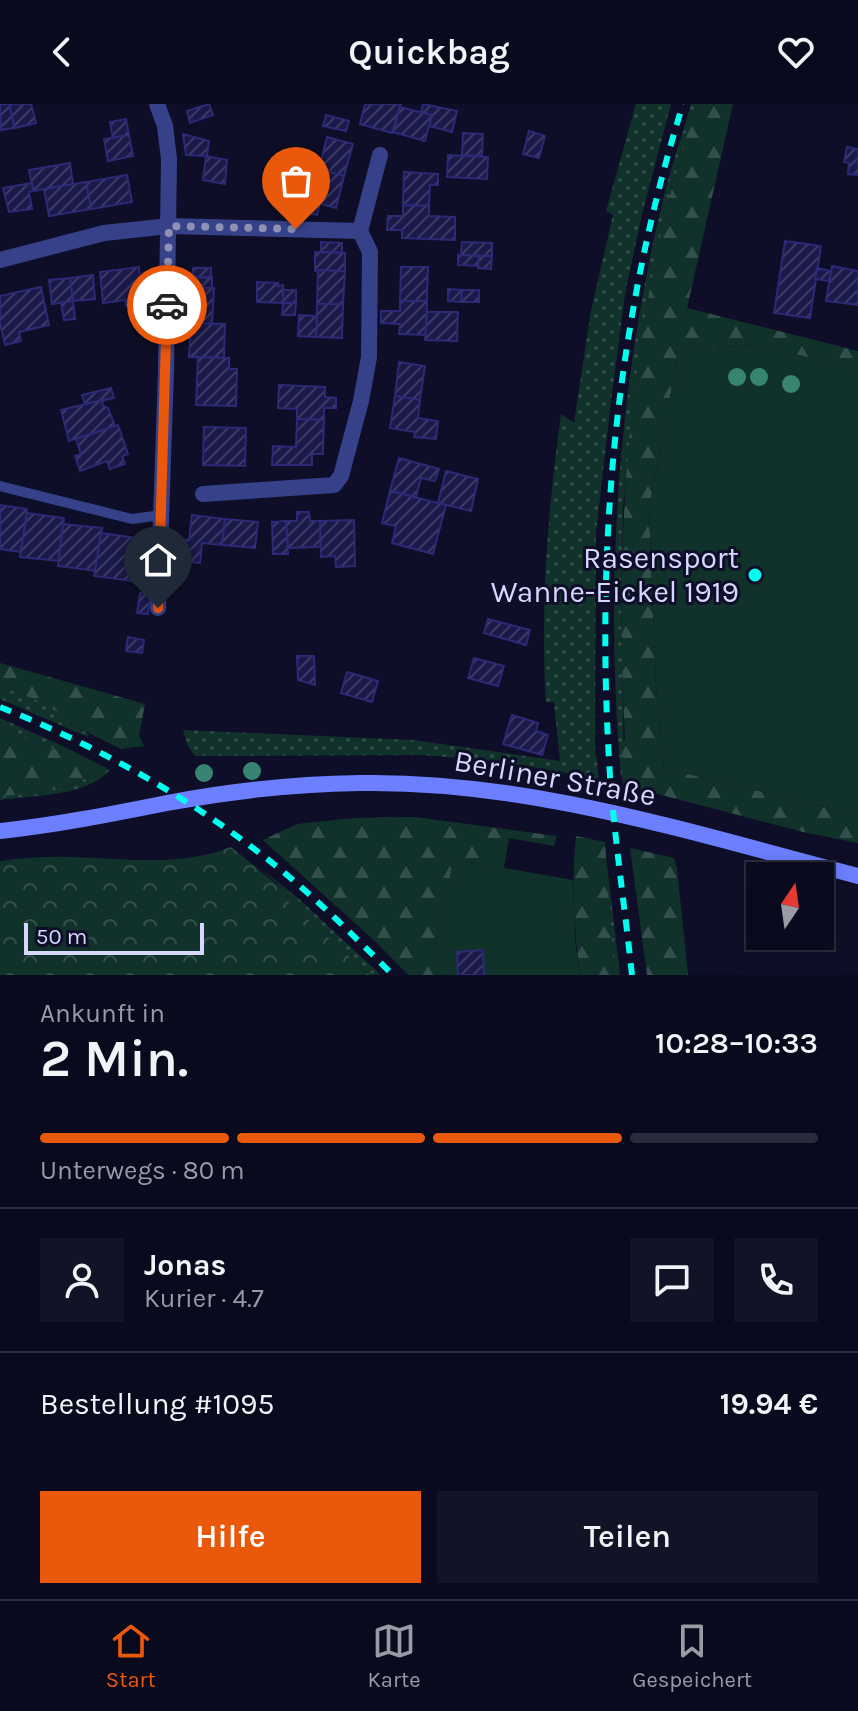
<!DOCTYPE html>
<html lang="de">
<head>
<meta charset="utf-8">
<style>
	:root { --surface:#0a0a1e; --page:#131327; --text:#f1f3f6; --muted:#999aa4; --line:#2a2b3c; --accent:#ea580c }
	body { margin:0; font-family:Karla,sans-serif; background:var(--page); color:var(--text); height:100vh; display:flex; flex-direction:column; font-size:30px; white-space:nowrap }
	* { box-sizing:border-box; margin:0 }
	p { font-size:26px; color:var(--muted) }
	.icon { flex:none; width:44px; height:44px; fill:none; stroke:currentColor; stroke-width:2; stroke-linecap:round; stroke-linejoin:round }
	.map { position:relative; height:871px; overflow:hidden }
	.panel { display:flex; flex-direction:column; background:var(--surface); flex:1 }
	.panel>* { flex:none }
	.needle { width:52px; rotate:13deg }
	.tools { position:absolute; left:746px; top:758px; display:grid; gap:16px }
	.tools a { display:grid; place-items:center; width:88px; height:88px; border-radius:0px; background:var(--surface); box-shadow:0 4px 20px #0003,0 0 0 2px var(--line); font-size:40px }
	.scale { position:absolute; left:24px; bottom:20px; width:180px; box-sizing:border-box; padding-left:8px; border:4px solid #d5d7ff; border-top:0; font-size:22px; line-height:28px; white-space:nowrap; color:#d5d7ff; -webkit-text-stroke:6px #0e0e28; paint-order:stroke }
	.pin { position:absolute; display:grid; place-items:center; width:68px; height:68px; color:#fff; margin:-82px -34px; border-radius:50% 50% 50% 0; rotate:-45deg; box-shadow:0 0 8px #0007 }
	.pin .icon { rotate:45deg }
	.courier { position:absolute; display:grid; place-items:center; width:80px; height:80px; margin:-40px; border:6px solid #ea580c; border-radius:50%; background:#fff; color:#222; box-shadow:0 2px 10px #0007 }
	.overview em { font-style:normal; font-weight:600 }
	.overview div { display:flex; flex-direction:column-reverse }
	.overview { display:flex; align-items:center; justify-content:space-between; height:136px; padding:0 40px }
	h1 { font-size:52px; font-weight:600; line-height:60px }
	.bar { display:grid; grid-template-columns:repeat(4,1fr); gap:12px 8px; align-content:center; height:96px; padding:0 40px }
	.bar i { height:10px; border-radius:6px; background:var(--line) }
	.bar .active { background:var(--accent) }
	.bar p { grid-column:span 4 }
	.line { display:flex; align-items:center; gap:20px; padding:0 40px; border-top:2px solid var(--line) }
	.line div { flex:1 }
	.round { display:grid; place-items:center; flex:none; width:84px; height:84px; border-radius:0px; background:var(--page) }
	.primary-button { display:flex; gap:16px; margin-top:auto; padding:16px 40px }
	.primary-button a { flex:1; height:92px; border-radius:0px; background:var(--accent); color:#fff; font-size:32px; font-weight:600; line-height:92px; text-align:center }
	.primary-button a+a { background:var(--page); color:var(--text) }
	header { display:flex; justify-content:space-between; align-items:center; height:104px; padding:0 40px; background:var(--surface); font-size:36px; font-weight:600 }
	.tabs { display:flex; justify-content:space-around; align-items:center; height:112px; border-top:2px solid var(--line); background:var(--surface); font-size:22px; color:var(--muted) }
	.tabs a { display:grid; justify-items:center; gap:4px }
	.tabs .active { color:var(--accent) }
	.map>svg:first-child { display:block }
	.grass { fill:url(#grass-dots) }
	.forest { fill:url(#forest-firs) }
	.park { fill:url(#park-crowns) }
	.garden { fill:#11322b }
	.building { fill:url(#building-hatch); stroke:#2c2a77; stroke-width:2 }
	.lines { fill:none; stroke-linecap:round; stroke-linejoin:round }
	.service { stroke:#364189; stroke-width:10 }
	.minor { stroke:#364189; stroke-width:16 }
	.secondary { stroke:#6c80ff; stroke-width:16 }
	.rail { stroke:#01ffef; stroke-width:6; stroke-dasharray:12 10; stroke-linecap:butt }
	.tree { fill:#378571 }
	.done { stroke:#8f91b4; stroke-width:8; stroke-dasharray:0 14.4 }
	.route { stroke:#ea580c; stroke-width:10 }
	.poi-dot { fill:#01ffef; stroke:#0e0e28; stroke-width:3 }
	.labels { text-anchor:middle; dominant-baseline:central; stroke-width:6; stroke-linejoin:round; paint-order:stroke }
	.poi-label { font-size:30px; fill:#d5d7ff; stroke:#0e0e28; text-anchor:end }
	.street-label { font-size:30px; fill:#d5d7ff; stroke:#0e0e28 }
</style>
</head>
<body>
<header><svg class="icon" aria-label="back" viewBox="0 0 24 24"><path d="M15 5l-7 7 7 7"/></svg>Quickbag<svg class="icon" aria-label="heart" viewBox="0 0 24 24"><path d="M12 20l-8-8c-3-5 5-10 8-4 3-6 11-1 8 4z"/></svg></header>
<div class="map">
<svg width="858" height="871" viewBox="0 0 858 871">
	<defs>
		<pattern id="grass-dots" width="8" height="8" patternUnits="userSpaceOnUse" patternTransform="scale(2)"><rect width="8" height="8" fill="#11322b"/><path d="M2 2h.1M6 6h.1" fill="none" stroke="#334f4b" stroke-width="1.8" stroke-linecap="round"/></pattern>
		<pattern id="forest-firs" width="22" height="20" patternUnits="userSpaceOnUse" patternTransform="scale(2)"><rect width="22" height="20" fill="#11322b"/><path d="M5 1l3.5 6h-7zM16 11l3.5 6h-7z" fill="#334f4b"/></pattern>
		<pattern id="park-crowns" width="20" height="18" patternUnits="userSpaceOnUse" patternTransform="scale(2)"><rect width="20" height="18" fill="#11322b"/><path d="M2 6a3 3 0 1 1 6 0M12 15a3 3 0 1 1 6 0" fill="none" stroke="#334f4b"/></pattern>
		<pattern id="building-hatch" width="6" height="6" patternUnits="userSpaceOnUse" patternTransform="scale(2)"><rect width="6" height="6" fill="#1b194a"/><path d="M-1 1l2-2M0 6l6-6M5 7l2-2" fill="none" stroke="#3b3a65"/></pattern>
	</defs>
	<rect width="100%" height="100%" fill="#0e0e28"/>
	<g class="grass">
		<path d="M 636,0 L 671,0 L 642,110 L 625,190 L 611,297 L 596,429 L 595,643 L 599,675 L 504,658 L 422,651 L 195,652 L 187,640 L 183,626 L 413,636 L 560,657 L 554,598 L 546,598 C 540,501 548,406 561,310 L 574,319 L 591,207 L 613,111 L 606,107 Z"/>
		<path d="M 691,0 L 697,0 L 672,83 L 655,161 L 639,263 L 623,403 L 621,499 L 624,674 L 621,673 C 604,478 618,278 665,87 C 673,58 683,29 691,0 Z"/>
		<polygon points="0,582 42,598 69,615 69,619 89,630 88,633 0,595"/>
		<polygon points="0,614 65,643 62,648 0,622"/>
		<path d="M 102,662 L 110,666 C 85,693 34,691 0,696 L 0,692 C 38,688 73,690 102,662 Z"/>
		<polygon points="605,743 620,871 614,871"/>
		<polygon points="260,764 298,794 381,871 370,871 288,797 287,789"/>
	</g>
	<g class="forest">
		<path d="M 697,0 L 733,0 L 687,204 L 858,247 L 858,265 L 755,241 L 679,246 L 649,405 L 656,582 L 664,664 L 858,711 L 858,739 L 803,728 L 623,681 L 622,638 L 625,635 C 613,426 630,199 697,0 Z"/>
		<polygon points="0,559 145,600 139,632 144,642 121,645 69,619 68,615 42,598 0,582"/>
		<path d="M 0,622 L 62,648 L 65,643 L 102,662 C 73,689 38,689 0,692 Z"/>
		<polygon points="415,713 557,732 554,742 509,734 504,764 454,755 433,850 451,871 408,871 378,840 263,736 297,720 355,714"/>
		<path d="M 576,732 L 605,738 L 614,871 L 580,871 C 574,825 571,778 576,732 Z"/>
		<polygon points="630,744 674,754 677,765 688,871 647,871"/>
	</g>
	<path class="park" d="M 231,743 L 287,789 L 288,797 L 370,871 L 0,871 L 0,757 C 23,754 46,752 69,753 C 124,754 178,764 231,743 Z"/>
	<g class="garden">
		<polygon points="755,241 858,265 858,711 664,664 656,582 649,405 679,246"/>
		<polygon points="454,755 573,776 575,836 580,871 451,871 433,850"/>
	</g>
	<g class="building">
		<polygon points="0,0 9,0 15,24 1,26"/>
		<polygon points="9,0 31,0 36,19 15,24"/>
		<polygon points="209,0 213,11 190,19 187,7"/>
		<polygon points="365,0 401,0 392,29 360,20"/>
		<polygon points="423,0 457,7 452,28 429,22 432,11 421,8"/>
		<polygon points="400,3 432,11 425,37 393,28"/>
		<polygon points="326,11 349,17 346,27 323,22"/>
		<polygon points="126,15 129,31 113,34 110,18"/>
		<polygon points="529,27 545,32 539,54 523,50"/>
		<polygon points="463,29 483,30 482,52 462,51"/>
		<polygon points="183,30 209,37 207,52 186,51"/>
		<polygon points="129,31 133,52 108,57 104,35"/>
		<polygon points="327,33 353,40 344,72 319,65"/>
		<polygon points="847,43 858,45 858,71 848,70 849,59 844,58"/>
		<polygon points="289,45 301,48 298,60 286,57"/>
		<polygon points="448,51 488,53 487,75 447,73"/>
		<polygon points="206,52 227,56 225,80 203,76"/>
		<polygon points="286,57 298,60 293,81 281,77"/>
		<polygon points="70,59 73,80 33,87 29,66"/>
		<polygon points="319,65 344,72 336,104 311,97"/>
		<polygon points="404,68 438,70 438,81 430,81 429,102 403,101"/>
		<polygon points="127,71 132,98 91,105 86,78"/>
		<polygon points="300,72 316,77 311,97 320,100 317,111 292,104"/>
		<polygon points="86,78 91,105 49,112 44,85"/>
		<polygon points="32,79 33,87 29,88 32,105 9,108 3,84"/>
		<polygon points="403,101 429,102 429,112 455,113 455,136 402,134 402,126 387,126 388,112 403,112"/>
		<polygon points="785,137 821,142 810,214 774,209"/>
		<polygon points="321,138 342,139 342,149 321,148"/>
		<polygon points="462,138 492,139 492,152 461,151"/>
		<polygon points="315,148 345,149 345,167 315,167"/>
		<polygon points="458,151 479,152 478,162 458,161"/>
		<polygon points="479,152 492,152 491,165 478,164"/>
		<polygon points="832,162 858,167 858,201 826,197"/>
		<polygon points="139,163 143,200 126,202 125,196 103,199 100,168"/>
		<polygon points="401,163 428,163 427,197 400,197"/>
		<polygon points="193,164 211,164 211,173 192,173"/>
		<polygon points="817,164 831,167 829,177 815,175"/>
		<polygon points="318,166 345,167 343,200 317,200"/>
		<polygon points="93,171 95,195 73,197 70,174"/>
		<polygon points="192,173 212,174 212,184 192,184"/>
		<polygon points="70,174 73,197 52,200 49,176"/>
		<polygon points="257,178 278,179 278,182 283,181 283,199 257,198"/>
		<polygon points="41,183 49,221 19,228 21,237 5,241 0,219 0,192"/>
		<polygon points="192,184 214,184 212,220 191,219"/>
		<polygon points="448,185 462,186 461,198 448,197"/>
		<rect x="283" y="186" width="13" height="13"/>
		<polygon points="462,186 479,186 479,198 461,198"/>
		<polygon points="73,197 75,215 64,216 61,199"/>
		<polygon points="400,197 427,197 426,231 399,230 400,220 381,219 381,207 400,207"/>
		<polygon points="283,199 296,199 295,211 282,211"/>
		<polygon points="317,200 343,200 342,234 316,233"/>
		<polygon points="427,208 458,208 457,237 425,236"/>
		<polygon points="299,211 317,212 316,233 298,232"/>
		<polygon points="191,219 225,220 224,254 189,253"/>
		<polygon points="198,253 229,254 229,265 237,265 236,302 196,301"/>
		<polygon points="399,258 425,262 420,296 395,292"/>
		<polygon points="279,281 325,283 325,293 336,294 336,304 324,304 324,316 297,315 297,305 278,304"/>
		<polygon points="111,284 114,294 85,300 82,291"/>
		<polygon points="395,292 420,296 418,314 438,317 436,335 414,333 415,328 390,324"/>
		<polygon points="106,295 102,298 103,302 108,304 115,322 69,337 61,306"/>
		<polygon points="297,315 324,316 323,350 312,350 312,361 272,361 273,342 296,343"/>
		<polygon points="118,321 128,350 122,352 125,360 110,365 107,357 80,367 75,352 81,350 76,335"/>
		<polygon points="204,323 246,324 245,362 203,361"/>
		<polygon points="399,354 439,365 435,377 421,374 416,393 390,387"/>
		<polygon points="446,367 478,375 471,407 438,399"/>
		<polygon points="390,387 446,401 433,450 392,439 396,422 382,419"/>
		<polygon points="0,401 27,405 21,448 0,445"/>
		<polygon points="297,408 309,408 310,417 320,417 321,443 288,444 286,417 297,417"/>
		<polygon points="27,409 64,414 59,457 20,453"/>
		<polygon points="192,411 225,415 222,441 202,439 200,459 179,457 181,435 189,436"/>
		<polygon points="225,415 258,418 255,444 222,441"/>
		<polygon points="354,416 355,462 336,463 335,452 321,453 320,417"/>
		<polygon points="286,417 288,450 273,450 272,418"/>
		<polygon points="63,420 102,424 96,467 58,462"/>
		<polygon points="101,429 137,434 132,477 94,472"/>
		<polygon points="135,455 145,456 143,476 132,475"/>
		<polygon points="140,489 150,490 148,510 137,509"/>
		<polygon points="488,515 530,526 526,541 484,529"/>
		<polygon points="128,533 144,536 142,549 126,547"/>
		<polygon points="297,552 314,552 315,581 298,576"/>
		<polygon points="474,554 504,562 498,582 468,574"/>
		<polygon points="347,568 378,577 372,598 341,589"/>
		<polygon points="512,611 538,619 536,627 548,631 542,651 503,640"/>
		<polygon points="483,846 484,871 458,871 457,848"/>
	</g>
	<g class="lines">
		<polyline class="service" points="0,382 132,415 162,411"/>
		<g class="minor">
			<polyline points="157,0 165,22 169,55 166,266 158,504"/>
			<polyline points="0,156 104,129 169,122 360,127 380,51"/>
			<polyline points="203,390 334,381 341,372 361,297 369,253 370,148 360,127"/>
		</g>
		<path class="secondary" d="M 0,727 C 56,721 112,710 167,699 C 230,687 296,680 360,679 C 530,676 695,730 858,772"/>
		<g class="rail">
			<path d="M 0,603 C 100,643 198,698 281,766 C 321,799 357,835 393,871"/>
			<path d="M 632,871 C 625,805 615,738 610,672 C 595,446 615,217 683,0"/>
		</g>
	</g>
	<g class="tree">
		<circle cx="737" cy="273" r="9"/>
		<circle cx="759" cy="273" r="9"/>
		<circle cx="791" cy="280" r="9"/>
		<circle cx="252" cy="667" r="9"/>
		<circle cx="204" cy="669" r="9"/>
	</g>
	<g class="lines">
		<polyline class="done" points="167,201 169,122 296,125"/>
		<polyline class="route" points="158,504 167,201"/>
	</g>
	<circle class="poi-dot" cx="755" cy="471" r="8"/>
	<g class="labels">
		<g class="poi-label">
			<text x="739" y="454">Rasensport<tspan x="739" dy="34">Wanne-Eickel 1919</tspan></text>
		</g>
		<g class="street-label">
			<text transform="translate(555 674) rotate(10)">Berliner Straße</text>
		</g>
	</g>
</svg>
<div class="tools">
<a><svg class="needle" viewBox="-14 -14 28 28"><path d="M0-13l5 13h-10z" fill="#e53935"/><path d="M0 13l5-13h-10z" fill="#999aa4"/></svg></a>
</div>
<div class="scale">50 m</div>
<div class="pin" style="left:296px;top:125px;background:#ea580c"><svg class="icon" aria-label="bag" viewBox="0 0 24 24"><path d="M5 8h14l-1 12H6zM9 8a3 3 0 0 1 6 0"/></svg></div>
<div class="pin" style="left:158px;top:504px;background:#1f2937"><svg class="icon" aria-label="home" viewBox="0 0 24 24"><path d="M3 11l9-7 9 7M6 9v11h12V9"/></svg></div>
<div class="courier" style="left:167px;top:201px"><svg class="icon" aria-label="car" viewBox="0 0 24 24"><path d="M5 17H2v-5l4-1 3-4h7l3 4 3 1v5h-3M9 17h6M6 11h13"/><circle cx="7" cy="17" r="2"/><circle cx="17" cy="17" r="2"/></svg></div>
</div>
<section class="panel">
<div class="overview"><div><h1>2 Min.</h1><p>Ankunft in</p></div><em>10:28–10:33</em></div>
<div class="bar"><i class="active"></i><i class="active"></i><i class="active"></i><i></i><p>Unterwegs · 80 m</p></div>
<div class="line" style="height:144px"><a class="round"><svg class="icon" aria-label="person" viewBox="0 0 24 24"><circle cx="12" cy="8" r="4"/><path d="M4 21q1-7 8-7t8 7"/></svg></a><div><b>Jonas</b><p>Kurier · 4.7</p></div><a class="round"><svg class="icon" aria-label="chat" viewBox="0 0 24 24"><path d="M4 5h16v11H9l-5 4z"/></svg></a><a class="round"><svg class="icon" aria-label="phone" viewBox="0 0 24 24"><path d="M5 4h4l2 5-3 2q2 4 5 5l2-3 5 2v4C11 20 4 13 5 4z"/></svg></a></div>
<div class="line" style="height:104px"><div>Bestellung #1095</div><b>19.94 €</b></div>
<div class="primary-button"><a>Hilfe</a><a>Teilen</a></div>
</section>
<nav class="tabs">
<a class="active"><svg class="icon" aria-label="home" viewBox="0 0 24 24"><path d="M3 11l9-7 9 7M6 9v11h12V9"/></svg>Start</a>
<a><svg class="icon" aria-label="map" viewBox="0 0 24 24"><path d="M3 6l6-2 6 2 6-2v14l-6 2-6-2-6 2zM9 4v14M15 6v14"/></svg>Karte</a>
<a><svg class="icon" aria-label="saved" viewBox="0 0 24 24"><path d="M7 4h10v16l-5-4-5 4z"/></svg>Gespeichert</a>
</nav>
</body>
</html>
